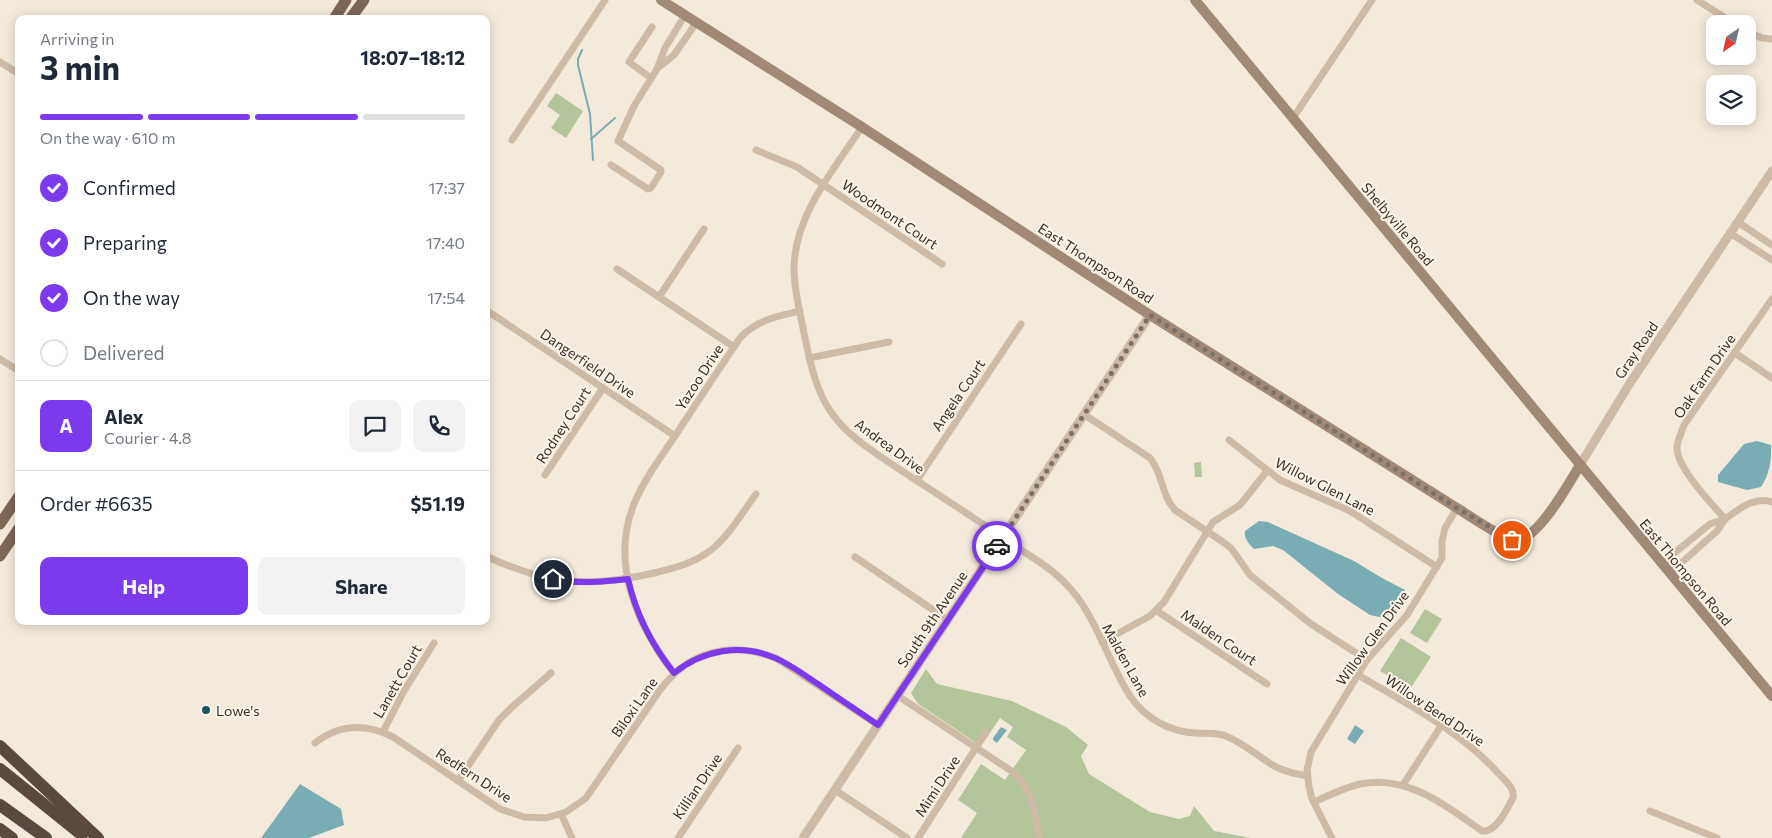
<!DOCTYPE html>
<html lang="en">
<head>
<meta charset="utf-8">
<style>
	:root { --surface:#fff; --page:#f2f2f3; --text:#1f2937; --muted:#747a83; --line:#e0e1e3; --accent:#7c3aed }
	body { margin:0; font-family:Commissioner,sans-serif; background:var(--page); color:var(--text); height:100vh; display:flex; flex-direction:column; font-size:19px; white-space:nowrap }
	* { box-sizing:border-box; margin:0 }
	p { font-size:16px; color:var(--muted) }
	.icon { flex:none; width:28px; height:28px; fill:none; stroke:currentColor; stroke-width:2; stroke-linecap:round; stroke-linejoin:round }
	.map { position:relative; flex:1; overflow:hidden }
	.panel { position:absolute; left:15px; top:15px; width:475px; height:610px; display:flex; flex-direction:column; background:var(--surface); border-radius:10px; box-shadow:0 2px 12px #0003 }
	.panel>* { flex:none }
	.needle { width:32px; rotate:214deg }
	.buttons { position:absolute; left:1706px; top:15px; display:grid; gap:10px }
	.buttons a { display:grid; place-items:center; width:50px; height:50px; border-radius:10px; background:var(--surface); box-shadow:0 2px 12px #0003; font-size:25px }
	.pin { position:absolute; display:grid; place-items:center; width:42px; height:42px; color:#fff; margin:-21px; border:2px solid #fff; border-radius:50%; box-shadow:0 1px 5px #0007 }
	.courier { position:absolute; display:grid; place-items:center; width:50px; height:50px; margin:-25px; border:4px solid #7c3aed; border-radius:50%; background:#fff; color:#222; box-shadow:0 1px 6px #0007 }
	.overview em { font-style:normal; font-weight:700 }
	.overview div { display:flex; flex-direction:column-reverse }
	.overview { display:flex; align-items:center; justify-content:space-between; height:85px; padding:0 25px }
	h1 { font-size:32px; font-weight:700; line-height:38px }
	.bar { display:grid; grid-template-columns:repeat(4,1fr); gap:8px 5px; align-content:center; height:60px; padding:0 25px }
	.bar i { height:6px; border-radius:4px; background:var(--line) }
	.bar .selected { background:var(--accent) }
	.bar p { grid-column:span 4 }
	.line { display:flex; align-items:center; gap:12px; padding:0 25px; border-top:1px solid var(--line) }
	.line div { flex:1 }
	.round { display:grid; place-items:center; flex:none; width:52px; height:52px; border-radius:10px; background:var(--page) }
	ol { padding:0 25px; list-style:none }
	li { display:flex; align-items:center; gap:15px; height:55px }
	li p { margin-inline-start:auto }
	li .icon { padding:5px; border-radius:50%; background:var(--accent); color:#fff; stroke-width:4 }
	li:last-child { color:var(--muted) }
	li i { width:28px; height:28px; border:2px solid var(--line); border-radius:50% }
	.cta { display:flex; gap:10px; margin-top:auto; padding:10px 25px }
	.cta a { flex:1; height:58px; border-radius:10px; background:var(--accent); color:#fff; font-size:20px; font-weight:700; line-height:58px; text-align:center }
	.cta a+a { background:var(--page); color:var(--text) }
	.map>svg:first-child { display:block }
	.green { fill:#b4c49b }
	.water { fill:#79adb3 }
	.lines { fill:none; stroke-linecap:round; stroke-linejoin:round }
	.stream { stroke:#79adb3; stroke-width:2 }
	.minor { stroke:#cdbba7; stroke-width:7 }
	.tertiary { stroke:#cdbba7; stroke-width:9 }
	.secondary { stroke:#a18978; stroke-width:10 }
	.primary { stroke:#7c6658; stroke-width:11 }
	.motorway { stroke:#5a493e; stroke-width:12 }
	.done { stroke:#7a7067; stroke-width:5; stroke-dasharray:0 9 }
	.route { stroke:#7c3aed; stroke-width:6 }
	.poi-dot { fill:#1a555e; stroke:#fbf4e9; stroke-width:2 }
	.labels { text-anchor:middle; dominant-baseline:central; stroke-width:4; stroke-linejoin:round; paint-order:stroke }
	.street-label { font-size:14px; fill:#392e28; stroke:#fbf4e9 }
	.poi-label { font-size:14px; fill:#392e28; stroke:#fbf4e9; text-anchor:start }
</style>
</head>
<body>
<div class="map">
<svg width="1772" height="838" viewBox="0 0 1772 838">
	<rect width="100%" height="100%" fill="#f4eadc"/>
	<g class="green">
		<polygon points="556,93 583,111 566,138 551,128 560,115 547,106"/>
		<polygon points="1201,462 1202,477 1195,477 1194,463"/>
		<polygon points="1425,609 1442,619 1427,643 1410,633"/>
		<polygon points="1401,638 1431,657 1410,689 1380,671"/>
		<polygon points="926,669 937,684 1012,701 1066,727 1088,745 1081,756 1089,774 1150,812 1179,819 1190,816 1194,806 1214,831 1251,838 961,838 977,813 958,800 981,764 1005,780 1026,750 1007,737 1013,727 1000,718 981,746 918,704 911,693"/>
	</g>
	<g class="water">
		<path d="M 1757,441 L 1771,445 C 1772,460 1769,475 1761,487 L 1747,490 L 1718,482 L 1718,475 L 1744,444 Z"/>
		<path d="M 1259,521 L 1268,522 L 1354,561 L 1382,578 L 1405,590 L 1405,597 L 1390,614 L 1384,618 L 1370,615 L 1338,594 L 1283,550 L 1273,546 L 1254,549 C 1249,544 1244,539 1245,531 Z"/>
		<polygon points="1355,725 1364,731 1355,744 1347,739"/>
		<polygon points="1001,727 1007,730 997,743 993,740 993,738"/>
		<polygon points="300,784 341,809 344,825 309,838 261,838"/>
	</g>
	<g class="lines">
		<g class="stream">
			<polyline points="582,50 578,59 578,65 590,114 593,160"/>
			<polyline points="591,139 615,118"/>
		</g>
		<g class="minor">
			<polyline points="1697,0 1735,24"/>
			<polyline points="1748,32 1762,38 1772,39"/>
			<polyline points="0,62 19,74"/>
			<polyline points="659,67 674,55 696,23"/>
			<polyline points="651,78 629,62 652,27"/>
			<polyline points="1293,118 1372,0"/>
			<path d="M 862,127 C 834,169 794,216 794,269 C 794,290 800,312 804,333 C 810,361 815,389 831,412 C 848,437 874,452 899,469 C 937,494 975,518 1012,544 C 1030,556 1050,567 1065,583 C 1095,612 1107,660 1130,696 C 1145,718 1169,732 1196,733 C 1208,734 1218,732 1228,737 C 1245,744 1260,758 1276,767 C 1286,772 1297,774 1307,776"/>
			<polyline points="512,140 605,0"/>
			<polyline points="756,150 797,167 942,264"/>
			<polyline points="611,165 648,189 651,188 661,172 661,170 618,141 634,106 657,69 665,48 685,15"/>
			<polyline points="1738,222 1772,245"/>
			<polyline points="1730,233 1772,260"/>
			<polyline points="617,269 734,347"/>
			<polyline points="659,297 704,229"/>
			<path d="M 1772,299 L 1684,425 C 1682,432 1677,441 1677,448 C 1677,468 1712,504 1725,519 C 1739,509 1754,496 1772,502"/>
			<polyline points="486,310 675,436"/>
			<polyline points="1735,353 1772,378"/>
			<polyline points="809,358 889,342"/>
			<polyline points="0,359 19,371"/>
			<path d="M 1085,415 L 1150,458 C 1163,473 1161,495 1175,510 L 1223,542 L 1231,548 L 1250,575 L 1311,624 L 1367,660"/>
			<polyline points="1229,440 1280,480 1350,511 1437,567"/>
			<polyline points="545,475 603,388"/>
			<polyline points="917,480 1021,324"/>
			<path d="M 488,557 C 548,585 590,588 654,573 C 675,568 694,563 711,550 C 729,536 742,513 756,494"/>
			<polyline points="855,557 948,620"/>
			<polyline points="1662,563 1710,524 1725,519 1717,531 1670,573"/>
			<polyline points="1157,611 1267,684"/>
			<polyline points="1102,642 1150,616 1164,602 1213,522 1240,505 1267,471"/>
			<path d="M 674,673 C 637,626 610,563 634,504 C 644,479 662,456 677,433 C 698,401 719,369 740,338 C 757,320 777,316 800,311"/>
			<path d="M 898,696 L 1016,774 C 1031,790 1037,816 1039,838"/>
			<polyline points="383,732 404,691 434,643"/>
			<path d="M 315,743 C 339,724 365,723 393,737 L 500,809 L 524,817 L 546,818 L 566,812 L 586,798 L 660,690 C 690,650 730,641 776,658 L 878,725"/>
			<polyline points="458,781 499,720 511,708 551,673"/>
			<polyline points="1403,785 1441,726"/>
			<polyline points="835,790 907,838"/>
			<path d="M 1314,802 C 1329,795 1344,788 1360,784 C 1407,774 1447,806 1482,831 C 1496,833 1507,809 1513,798 C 1515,787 1505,781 1498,773 C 1460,731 1407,704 1358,675"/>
			<polyline points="1650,811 1717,838"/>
			<polyline points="561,814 572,838"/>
			<polyline points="678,838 738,748"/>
			<polyline points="918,838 986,732"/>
			<polyline points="1332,838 1312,799 1309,787 1307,770 1311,752 1367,660 1407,615 1442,558 1442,541 1445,528 1457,508"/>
		</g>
		<g class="tertiary">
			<polyline points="1580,465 1630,383 1772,171"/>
			<polyline points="803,838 1150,315"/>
		</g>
		<g class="secondary">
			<path d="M 661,0 L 862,127 L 1150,315 L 1457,508 C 1470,516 1501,538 1514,540 C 1536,544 1569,483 1580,465"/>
			<polyline points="1195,0 1772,696"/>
		</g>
		<g class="primary">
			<polyline points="334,19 346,0"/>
			<polyline points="350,19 364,0"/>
			<polyline points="0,524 19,496"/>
			<polyline points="0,556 19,528"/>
		</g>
		<g class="motorway">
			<polyline points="0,746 98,838"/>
			<polyline points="0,769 82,835"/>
			<polyline points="0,805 46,838"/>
			<polyline points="0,829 12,838"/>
		</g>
	</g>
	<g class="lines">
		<polyline class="done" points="997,546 1150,315 1457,508 1512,540"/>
		<path class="route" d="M 553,579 C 578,584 602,582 628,579 C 636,615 651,644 674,673 C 703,650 741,643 775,658 C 790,664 804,675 818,684 C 838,698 858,711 878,725 L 997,546"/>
	</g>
	<circle class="poi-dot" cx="206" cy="710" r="5"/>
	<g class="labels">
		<g class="street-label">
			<text transform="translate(890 214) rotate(34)">Woodmont Court</text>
			<text transform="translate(1398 224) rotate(50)">Shelbyville Road</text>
			<text transform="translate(1096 263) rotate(33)">East Thompson Road</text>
			<text transform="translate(1636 350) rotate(-56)">Gray Road</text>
			<text transform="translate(588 363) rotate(34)">Dangerfield Drive</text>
			<text transform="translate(1704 376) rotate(-56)">Oak Farm Drive</text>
			<text transform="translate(699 377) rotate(-57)">Yazoo Drive</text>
			<text transform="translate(958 395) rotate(-56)">Angela Court</text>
			<text transform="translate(563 425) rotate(-57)">Rodney Court</text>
			<text transform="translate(890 446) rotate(36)">Andrea Drive</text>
			<text transform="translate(1325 486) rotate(27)">Willow Glen Lane</text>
			<text transform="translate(1686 572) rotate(50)">East Thompson Road</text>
			<text transform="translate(932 619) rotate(-56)">South 9th Avenue</text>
			<text transform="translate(1219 637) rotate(34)">Malden Court</text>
			<text transform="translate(1372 638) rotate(-54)">Willow Glen Drive</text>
			<text transform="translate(1126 660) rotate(61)">Malden Lane</text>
			<text transform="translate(397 681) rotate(-60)">Lanett Court</text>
			<text transform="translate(634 707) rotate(-55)">Biloxi Lane</text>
			<text transform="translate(1435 710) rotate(34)">Willow Bend Drive</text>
			<text transform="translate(474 775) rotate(33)">Redfern Drive</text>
			<text transform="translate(697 786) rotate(-56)">Killian Drive</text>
			<text transform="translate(937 786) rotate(-57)">Mimi Drive</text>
		</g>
		<g class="poi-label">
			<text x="216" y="710">Lowe's</text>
		</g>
	</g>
</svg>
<div class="buttons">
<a><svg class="needle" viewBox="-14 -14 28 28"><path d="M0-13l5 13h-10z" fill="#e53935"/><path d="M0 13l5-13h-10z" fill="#747a83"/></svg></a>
<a><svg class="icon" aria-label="layers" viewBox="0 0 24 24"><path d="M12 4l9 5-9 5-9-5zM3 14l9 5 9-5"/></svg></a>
</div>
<div class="pin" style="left:1512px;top:540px;background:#ea580c"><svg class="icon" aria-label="bag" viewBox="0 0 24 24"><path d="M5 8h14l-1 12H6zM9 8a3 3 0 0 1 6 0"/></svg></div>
<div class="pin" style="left:553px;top:579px;background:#1f2937"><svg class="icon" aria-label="home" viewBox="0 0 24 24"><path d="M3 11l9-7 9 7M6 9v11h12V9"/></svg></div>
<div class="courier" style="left:997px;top:546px"><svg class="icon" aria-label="car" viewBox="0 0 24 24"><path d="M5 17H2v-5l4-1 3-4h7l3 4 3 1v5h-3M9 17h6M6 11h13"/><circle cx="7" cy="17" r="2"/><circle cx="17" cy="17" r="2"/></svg></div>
<section class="panel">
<div class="overview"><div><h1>3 min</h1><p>Arriving in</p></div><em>18:07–18:12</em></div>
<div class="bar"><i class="selected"></i><i class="selected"></i><i class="selected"></i><i></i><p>On the way · 610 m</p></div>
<ol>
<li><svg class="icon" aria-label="check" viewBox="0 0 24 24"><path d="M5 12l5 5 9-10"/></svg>Confirmed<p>17:37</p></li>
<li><svg class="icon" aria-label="check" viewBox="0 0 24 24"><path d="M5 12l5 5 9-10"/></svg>Preparing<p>17:40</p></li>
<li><svg class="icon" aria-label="check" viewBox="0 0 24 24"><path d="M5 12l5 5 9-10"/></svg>On the way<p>17:54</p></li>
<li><i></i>Delivered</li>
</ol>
<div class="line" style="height:90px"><b class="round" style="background:var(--accent);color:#fff">A</b><div><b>Alex</b><p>Courier · 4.8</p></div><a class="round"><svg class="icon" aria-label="chat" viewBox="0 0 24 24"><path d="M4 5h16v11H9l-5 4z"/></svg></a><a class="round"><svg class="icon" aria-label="phone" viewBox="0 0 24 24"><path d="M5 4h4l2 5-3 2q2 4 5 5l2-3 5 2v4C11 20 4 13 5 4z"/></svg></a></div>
<div class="line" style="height:65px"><div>Order #6635</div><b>$51.19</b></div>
<div class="cta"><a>Help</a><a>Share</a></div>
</section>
</div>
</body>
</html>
